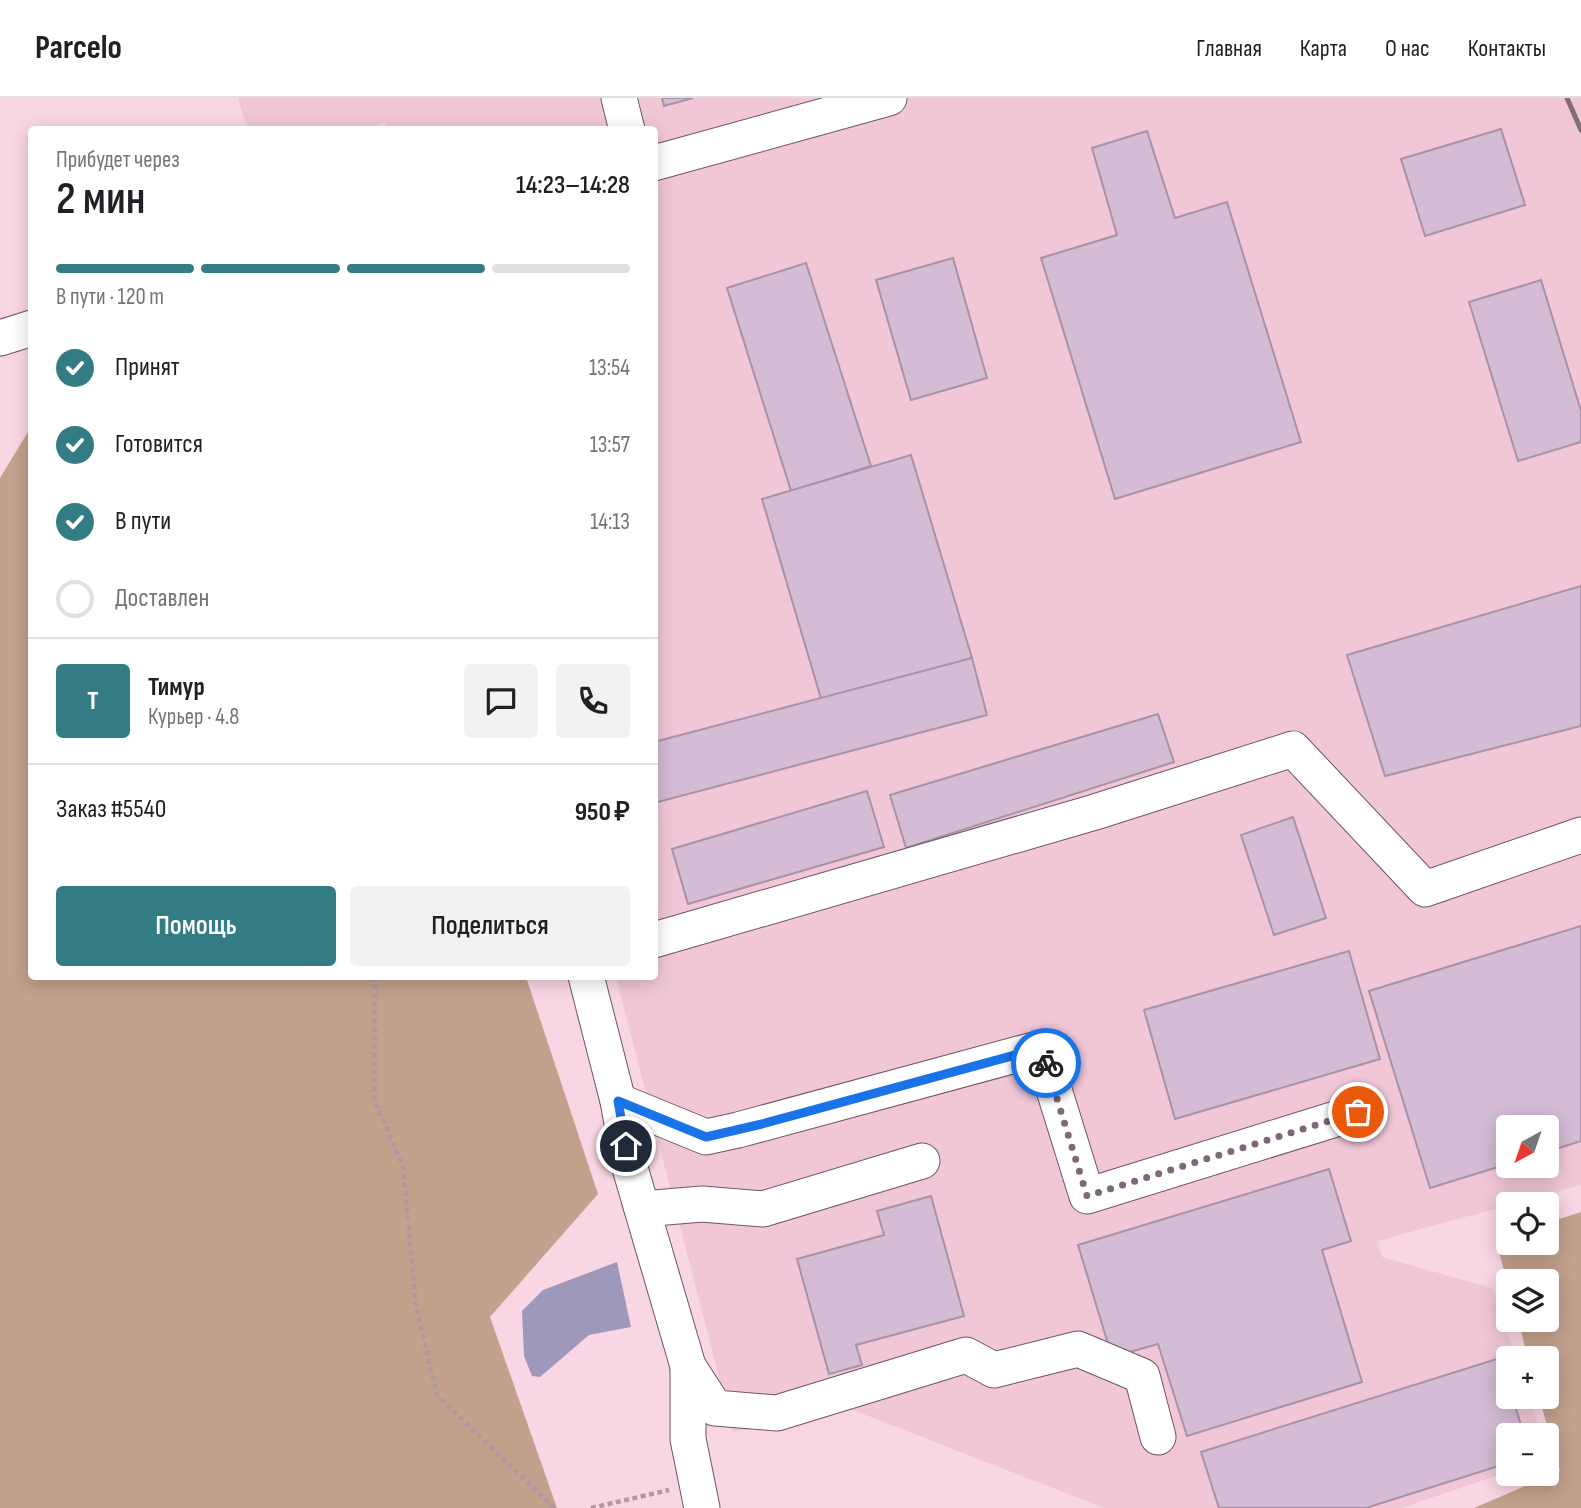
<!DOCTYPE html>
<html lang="ru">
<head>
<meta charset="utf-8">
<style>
	:root { --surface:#fff; --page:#f2f2f2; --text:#202124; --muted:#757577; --line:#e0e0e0; --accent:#347c83 }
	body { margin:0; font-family:"Sofia Sans Condensed",sans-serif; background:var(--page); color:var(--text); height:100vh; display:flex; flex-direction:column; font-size:26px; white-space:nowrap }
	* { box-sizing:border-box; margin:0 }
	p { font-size:23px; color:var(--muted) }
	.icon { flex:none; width:38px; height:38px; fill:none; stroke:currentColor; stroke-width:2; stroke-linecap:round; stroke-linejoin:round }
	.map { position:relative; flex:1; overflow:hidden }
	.drawer { position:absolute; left:28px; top:28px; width:630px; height:854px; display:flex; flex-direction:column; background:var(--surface); border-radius:7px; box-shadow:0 4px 18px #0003 }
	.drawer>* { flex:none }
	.needle { width:46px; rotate:220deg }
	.buttons { position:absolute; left:1496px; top:1017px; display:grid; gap:14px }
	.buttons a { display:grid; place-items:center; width:63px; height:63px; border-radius:7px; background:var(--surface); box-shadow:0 4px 18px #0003; font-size:35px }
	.pin { position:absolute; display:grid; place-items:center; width:60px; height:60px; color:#fff; margin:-30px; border:4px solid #fff; border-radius:50%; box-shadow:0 2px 7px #0007 }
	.courier { position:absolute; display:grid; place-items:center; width:70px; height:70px; margin:-35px; border:5px solid #1a73e8; border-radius:50%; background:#fff; color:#222; box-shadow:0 2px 9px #0007 }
	.head em { font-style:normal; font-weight:600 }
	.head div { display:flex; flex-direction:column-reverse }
	.head { display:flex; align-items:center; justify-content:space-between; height:119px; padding:0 28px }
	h1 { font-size:46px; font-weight:600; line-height:52px }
	.bar { display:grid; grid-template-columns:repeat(4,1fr); gap:10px 7px; align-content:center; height:84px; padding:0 28px }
	.bar i { height:9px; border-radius:5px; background:var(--line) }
	.bar .current { background:var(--accent) }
	.bar p { grid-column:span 4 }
	.line { display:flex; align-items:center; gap:18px; padding:0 28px; border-top:2px solid var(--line) }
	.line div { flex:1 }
	.round { display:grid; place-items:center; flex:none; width:74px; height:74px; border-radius:7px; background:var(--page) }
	ol { padding:0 28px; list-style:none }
	li { display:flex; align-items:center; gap:21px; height:77px }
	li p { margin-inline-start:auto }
	li .icon { padding:7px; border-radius:50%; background:var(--accent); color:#fff; stroke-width:4 }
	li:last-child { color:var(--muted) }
	li i { width:38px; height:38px; border:4px solid var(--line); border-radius:50% }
	.button { display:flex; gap:14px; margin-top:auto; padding:14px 28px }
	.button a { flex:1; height:80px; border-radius:7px; background:var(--accent); color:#fff; font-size:28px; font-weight:600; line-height:80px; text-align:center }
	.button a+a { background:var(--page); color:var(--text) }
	header { display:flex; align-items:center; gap:42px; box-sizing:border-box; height:98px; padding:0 35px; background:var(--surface); border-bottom:2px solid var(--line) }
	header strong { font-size:33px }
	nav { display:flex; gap:38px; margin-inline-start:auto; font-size:24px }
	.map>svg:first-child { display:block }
	.built { fill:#f1c7d7; fill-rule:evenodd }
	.forest { fill:#c3a18c }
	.water { fill:#9e98ba }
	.building { fill:#d3bcd4; stroke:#a892aa; stroke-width:2 }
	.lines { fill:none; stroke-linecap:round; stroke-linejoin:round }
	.minor-casing { stroke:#725460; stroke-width:37 }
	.path { stroke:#b297a1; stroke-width:4.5; stroke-dasharray:5 3.5; stroke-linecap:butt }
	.minor { stroke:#fff; stroke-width:35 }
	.rail { stroke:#836e76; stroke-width:5 }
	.done { stroke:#7e6971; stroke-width:7; stroke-dasharray:0 12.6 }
	.route { stroke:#1a73e8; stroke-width:9 }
</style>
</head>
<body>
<header>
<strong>Parcelo</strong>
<nav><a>Главная</a><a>Карта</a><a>О нас</a><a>Контакты</a></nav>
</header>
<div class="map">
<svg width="1581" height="1410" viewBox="0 0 1581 1410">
	<rect width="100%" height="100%" fill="#f9d6e3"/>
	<path class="built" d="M 238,0 L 1581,0 L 1581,1087 L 1378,1143 L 1382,1159 L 1492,1190 L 1516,1260 L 1508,1260 L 1508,1298 L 1529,1299 L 1542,1337 L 1508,1337 L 1508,1374 L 1401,1410 L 1104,1410 L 853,1312 L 733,1334 L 616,879 L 654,878 L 654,32 L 388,32 L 385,25 L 366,32 L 247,31 ZM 1508,1029 L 1547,1029 L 1547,1068 L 1508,1068 Z"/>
	<g class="forest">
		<polygon points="31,329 32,878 526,879 598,1096 490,1219 557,1410 0,1410 0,380"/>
		<polygon points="1581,1114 1581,1410 1474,1410 1560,1373 1539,1299 1547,1298 1547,1260 1528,1260 1518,1222 1547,1222 1547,1183 1508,1183 1508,1188 1496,1142 1508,1138 1508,1144 1547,1144 1547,1125"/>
	</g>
	<polygon class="water" points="617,1164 631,1229 589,1237 540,1279 532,1278 524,1258 522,1213 543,1192"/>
	<g class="building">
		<polygon points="662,0 693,0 664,8"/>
		<polygon points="1501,31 1525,107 1425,138 1401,61"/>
		<polygon points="1147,33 1175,120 1227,104 1301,344 1115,401 1041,160 1117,137 1092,50"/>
		<polygon points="953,160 987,280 911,302 876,182"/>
		<polygon points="806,165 871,368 791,393 727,190"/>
		<polygon points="1541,182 1581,313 1581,344 1518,363 1469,204"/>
		<polygon points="911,357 972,560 822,604 762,401"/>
		<polygon points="1581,488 1581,628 1385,678 1347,557"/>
		<polygon points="972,560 987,617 654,705 654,644"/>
		<polygon points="1158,616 1174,664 906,750 890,697"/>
		<polygon points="867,693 884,749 688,806 672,751"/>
		<polygon points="1293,719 1326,820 1274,837 1241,737"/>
		<polygon points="1581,828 1581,1043 1547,1054 1547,1029 1508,1029 1508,1066 1430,1090 1369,893"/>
		<polygon points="1349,853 1380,961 1175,1021 1144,912"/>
		<polygon points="1329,1071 1351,1143 1322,1152 1362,1284 1187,1338 1158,1246 1112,1259 1078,1147"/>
		<polygon points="931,1098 964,1218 856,1247 862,1267 829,1276 797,1161 884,1137 877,1113"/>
		<polygon points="1500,1260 1508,1287 1508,1298 1512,1298 1524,1337 1508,1337 1508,1365 1366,1410 1219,1410 1201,1354"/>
	</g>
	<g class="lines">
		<g class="minor-casing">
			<g id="minor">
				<polyline points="619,0 627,32"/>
				<polyline points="654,65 889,0"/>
				<polyline points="0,240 32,230"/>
				<polyline points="654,842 1095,714 1293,651 1425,791 1581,737"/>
				<polyline points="586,878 618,1003 630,1070 642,1111 702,1106 763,1111 922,1063"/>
				<polyline points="618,1003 706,1039 738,1032 1041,950 1087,1098 1358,1014"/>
				<polyline points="642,1111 688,1268 715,1310 777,1315 966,1257 994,1272 1078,1251 1142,1278 1158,1339"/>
				<polyline points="688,1268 688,1341 702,1410"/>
			</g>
		</g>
		<g class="path">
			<polyline points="375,878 375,1004 403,1068 416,1208 437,1297 554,1410"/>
			<polyline points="591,1410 669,1392"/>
		</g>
		<use href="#minor" class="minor"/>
		<polyline class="rail" points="1567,0 1581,32"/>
	</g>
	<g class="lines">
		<polyline class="done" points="1046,965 1087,1098 1358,1014"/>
		<polyline class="route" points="626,1048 618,1003 706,1039 762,1026 1041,950 1046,965"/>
	</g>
</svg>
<div class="buttons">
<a><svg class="needle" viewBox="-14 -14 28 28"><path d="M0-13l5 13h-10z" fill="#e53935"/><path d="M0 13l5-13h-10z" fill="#757577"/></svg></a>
<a><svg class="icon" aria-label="locate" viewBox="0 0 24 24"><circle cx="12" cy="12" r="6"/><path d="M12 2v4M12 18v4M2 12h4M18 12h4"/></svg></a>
<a><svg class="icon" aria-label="layers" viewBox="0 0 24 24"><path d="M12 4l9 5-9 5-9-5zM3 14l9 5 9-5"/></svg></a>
<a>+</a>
<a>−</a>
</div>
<div class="pin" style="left:1358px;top:1014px;background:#ea580c"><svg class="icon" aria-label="bag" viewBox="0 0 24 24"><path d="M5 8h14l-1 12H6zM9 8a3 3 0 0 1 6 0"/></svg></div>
<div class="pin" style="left:626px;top:1048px;background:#1f2937"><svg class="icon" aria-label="home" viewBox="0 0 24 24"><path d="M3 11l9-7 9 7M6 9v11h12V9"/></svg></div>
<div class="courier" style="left:1046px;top:965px"><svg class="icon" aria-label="bike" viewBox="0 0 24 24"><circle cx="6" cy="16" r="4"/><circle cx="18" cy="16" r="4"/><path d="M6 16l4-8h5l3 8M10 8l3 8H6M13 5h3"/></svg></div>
<section class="drawer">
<div class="head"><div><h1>2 мин</h1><p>Прибудет через</p></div><em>14:23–14:28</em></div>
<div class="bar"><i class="current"></i><i class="current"></i><i class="current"></i><i></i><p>В пути · 120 m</p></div>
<ol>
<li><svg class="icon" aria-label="check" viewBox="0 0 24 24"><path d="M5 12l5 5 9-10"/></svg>Принят<p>13:54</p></li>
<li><svg class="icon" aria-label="check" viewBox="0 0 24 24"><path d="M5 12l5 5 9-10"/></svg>Готовится<p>13:57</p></li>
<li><svg class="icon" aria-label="check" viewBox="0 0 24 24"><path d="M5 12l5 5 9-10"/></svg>В пути<p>14:13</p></li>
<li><i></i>Доставлен</li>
</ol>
<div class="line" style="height:126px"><b class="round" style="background:var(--accent);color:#fff">Т</b><div><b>Тимур</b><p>Курьер · 4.8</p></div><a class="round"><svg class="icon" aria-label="chat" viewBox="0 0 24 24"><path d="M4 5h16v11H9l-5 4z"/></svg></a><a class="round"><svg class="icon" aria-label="phone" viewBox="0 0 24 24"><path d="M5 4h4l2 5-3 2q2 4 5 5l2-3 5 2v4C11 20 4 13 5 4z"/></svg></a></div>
<div class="line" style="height:91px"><div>Заказ #5540</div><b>950 ₽</b></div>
<div class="button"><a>Помощь</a><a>Поделиться</a></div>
</section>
</div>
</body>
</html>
